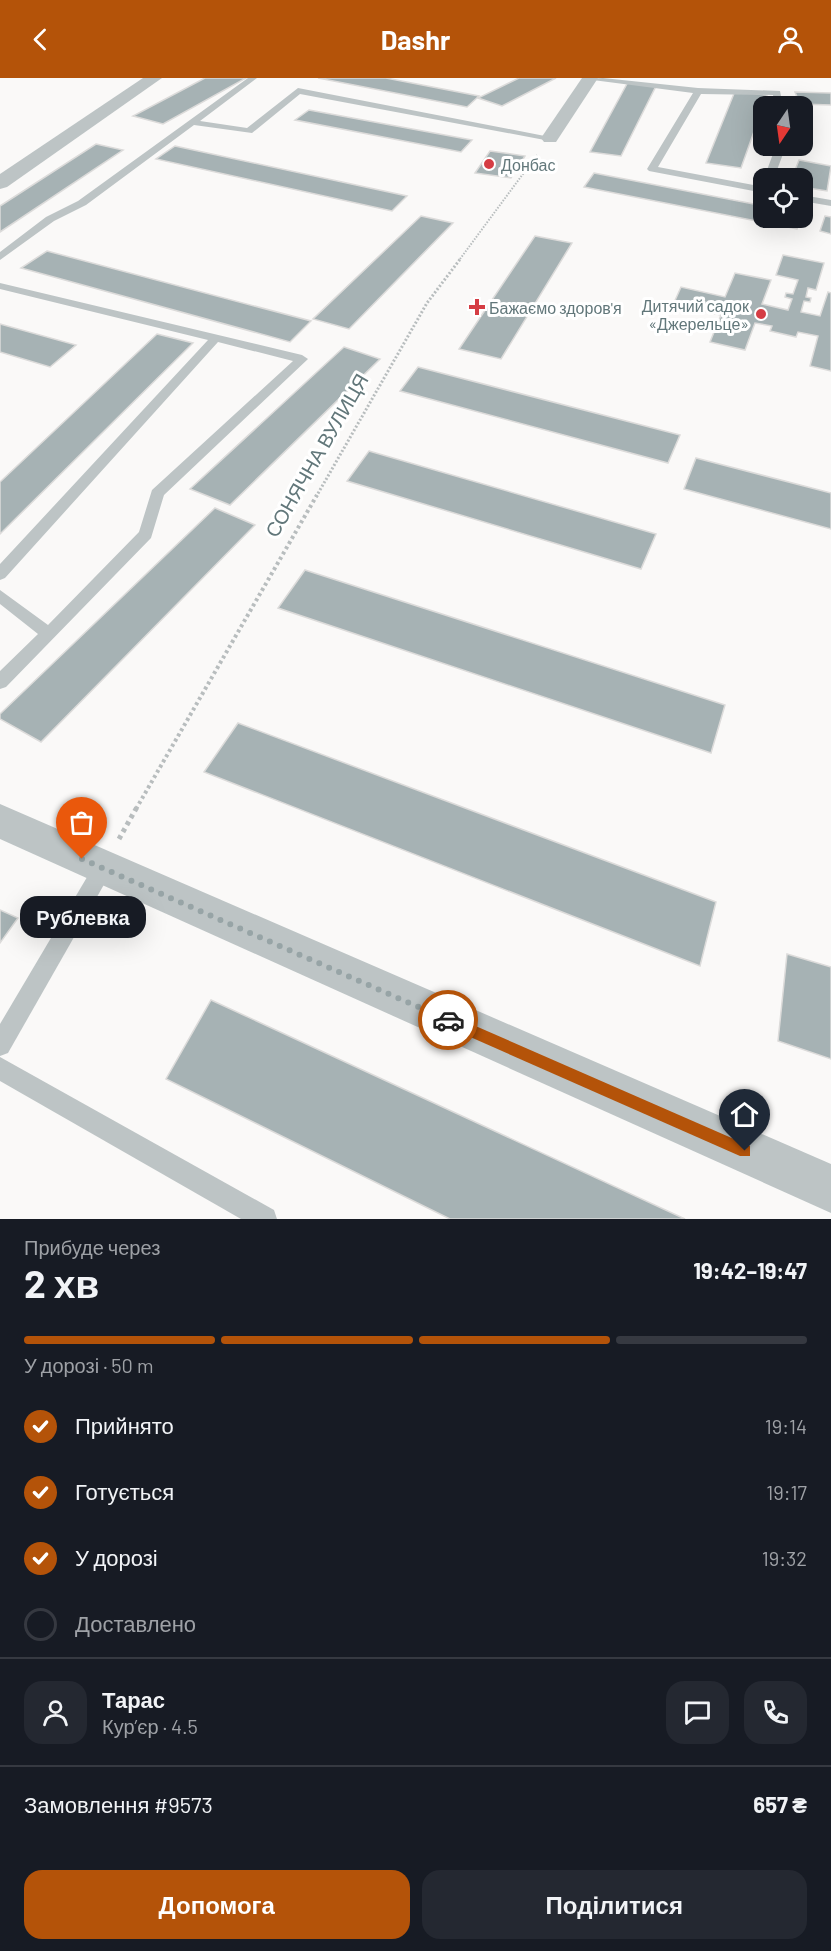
<!DOCTYPE html>
<html lang="uk">
<head>
<meta charset="utf-8">
<style>
	:root { --surface:#171b24; --page:#242831; --text:#f1f3f6; --muted:#9ea1a6; --line:#363941; --accent:#b45309 }
	body { margin:0; font-family:Barlow,sans-serif; background:var(--page); color:var(--text); height:100vh; display:flex; flex-direction:column; font-size:22px; white-space:nowrap }
	* { box-sizing:border-box; margin:0 }
	p { font-size:20px; color:var(--muted) }
	.icon { flex:none; width:33px; height:33px; fill:none; stroke:currentColor; stroke-width:2; stroke-linecap:round; stroke-linejoin:round }
	.map { position:relative; height:1141px; overflow:hidden }
	.sheet { display:flex; flex-direction:column; background:var(--surface); flex:1 }
	.sheet>* { flex:none }
	.needle { width:39px; rotate:193deg }
	.buttons { position:absolute; left:753px; top:18px; display:grid; gap:12px }
	.buttons a { display:grid; place-items:center; width:60px; height:60px; border-radius:12px; background:var(--surface); box-shadow:0 6px 24px #0002; font-size:30px }
	.pin { position:absolute; display:grid; place-items:center; width:51px; height:51px; color:#fff; margin:-62px -26px; border-radius:50% 50% 50% 0; rotate:-45deg; box-shadow:0 0 6px #0007 }
	.pin .icon { rotate:45deg }
	.courier { position:absolute; display:grid; place-items:center; width:60px; height:60px; margin:-30px; border:4px solid #b45309; border-radius:50%; background:#fff; color:#222; box-shadow:0 2px 8px #0007 }
	.bubble { position:absolute; height:42px; border-radius:18px; background:var(--surface); box-shadow:0 6px 24px #0002; font-size:20px; font-weight:700; line-height:42px; text-align:center }
	.overview em { font-style:normal; font-weight:700 }
	.overview div { display:flex; flex-direction:column-reverse }
	.overview { display:flex; align-items:center; justify-content:space-between; height:102px; padding:0 24px }
	h1 { font-size:39px; font-weight:700; line-height:45px }
	.bar { display:grid; grid-template-columns:repeat(4,1fr); gap:9px 6px; align-content:center; height:72px; padding:0 24px }
	.bar i { height:8px; border-radius:4px; background:var(--line) }
	.bar .selected { background:var(--accent) }
	.bar p { grid-column:span 4 }
	.line { display:flex; align-items:center; gap:15px; padding:0 24px; border-top:2px solid var(--line) }
	.line div { flex:1 }
	.round { display:grid; place-items:center; flex:none; width:63px; height:63px; border-radius:18px; background:var(--page) }
	ol { padding:0 24px; list-style:none }
	li { display:flex; align-items:center; gap:18px; height:66px }
	li p { margin-inline-start:auto }
	li .icon { padding:6px; border-radius:50%; background:var(--accent); color:#fff; stroke-width:4 }
	li:last-child { color:var(--muted) }
	li i { width:33px; height:33px; border:3px solid var(--line); border-radius:50% }
	.button { display:flex; gap:12px; margin-top:auto; padding:12px 24px }
	.button a { flex:1; height:69px; border-radius:18px; background:var(--accent); color:#fff; font-size:24px; font-weight:700; line-height:69px; text-align:center }
	.button a+a { background:var(--page); color:var(--text) }
	header { display:flex; justify-content:space-between; align-items:center; height:78px; padding:0 24px; background:var(--accent); color:#fff; font-size:27px; font-weight:700 }
	.map>svg:first-child { display:block }
	.building { fill:#a6b2b4; stroke:#dcdbda; stroke-width:1.5 }
	.lines { fill:none; stroke-linecap:round; stroke-linejoin:round }
	.path-far3 { stroke:#b8bdbe; stroke-width:2; stroke-dasharray:1.5 1.5; stroke-linecap:butt }
	.path-far2 { stroke:#b8bdbe; stroke-width:3; stroke-dasharray:2 2; stroke-linecap:butt }
	.path-far1 { stroke:#b8bdbe; stroke-width:4; stroke-dasharray:3 3; stroke-linecap:butt }
	.path { stroke:#b8bdbe; stroke-width:5; stroke-dasharray:4 4; stroke-linecap:butt }
	.lane { fill:#bdc4c5; fill-rule:evenodd }
	.street { fill:#bdc4c5; fill-rule:evenodd }
	.route { fill:#b45309 }
	.done { stroke:#97a4a6; stroke-width:6; stroke-dasharray:0 10.8 }
	.poi-dot { fill:#d53d44; stroke:#fff; stroke-width:2 }
	.labels { text-anchor:middle; dominant-baseline:central; stroke-width:6; stroke-linejoin:round; paint-order:stroke }
	.far-poi-label { font-size:16px; fill:#62777a; stroke:#fff; text-anchor:start }
	.street-label { font-size:20px; fill:#62777a; stroke:#fff }
</style>
</head>
<body>
<header><svg class="icon" aria-label="back" viewBox="0 0 24 24"><path d="M15 5l-7 7 7 7"/></svg>Dashr<svg class="icon" aria-label="person" viewBox="0 0 24 24"><circle cx="12" cy="8" r="4"/><path d="M4 21q1-7 8-7t8 7"/></svg></header>
<div class="map">
<svg width="831" height="1141" viewBox="0 0 831 1141">
	<rect width="100%" height="100%" fill="#faf9f8"/>
	<g class="building">
		<polygon points="205,0 246,0 163,46 133,38"/>
		<polygon points="318,0 386,0 479,18 467,29"/>
		<polygon points="519,0 556,0 502,28 478,20"/>
		<polygon points="628,4 656,8 621,78 590,74"/>
		<polygon points="735,13 767,17 741,90 706,85"/>
		<polygon points="795,14 831,15 831,27 800,26"/>
		<polygon points="309,32 472,62 461,74 295,42"/>
		<polygon points="96,66 123,72 0,154 0,128"/>
		<polygon points="175,68 407,118 392,133 156,81"/>
		<polygon points="490,73 525,78 511,100 475,95"/>
		<polygon points="799,82 831,88 827,113 802,109 802,100 792,100"/>
		<polygon points="594,95 764,128 764,140 801,140 797,151 584,109"/>
		<polygon points="421,138 453,145 349,251 313,241"/>
		<polygon points="825,138 831,139 831,156 820,153"/>
		<polygon points="535,158 572,165 501,281 459,271"/>
		<polygon points="47,173 311,243 290,264 21,190"/>
		<polygon points="783,177 824,185 816,212 808,210 806,219 811,220 810,224 804,223 801,234 820,238 828,214 831,215 831,293 810,288 818,258 798,254 796,259 770,253 772,248 755,245 745,272 710,264 721,237 673,227 681,209 725,219 735,195 771,202 762,226 788,232 792,221 785,219 786,215 793,216 798,202 776,197"/>
		<polygon points="0,246 76,267 50,289 0,274"/>
		<polygon points="157,256 193,265 0,456 0,404"/>
		<polygon points="344,269 380,281 230,427 190,411"/>
		<polygon points="418,289 680,357 668,385 400,313"/>
		<polygon points="369,373 656,456 641,491 347,403"/>
		<polygon points="696,380 831,415 831,451 684,411"/>
		<polygon points="215,430 255,447 41,664 0,641 0,636"/>
		<polygon points="305,492 725,627 711,675 278,530"/>
		<polygon points="238,645 716,824 700,888 204,694"/>
		<polygon points="0,832 18,840 0,865"/>
		<polygon points="787,876 831,889 831,981 778,963"/>
		<polygon points="211,922 685,1141 450,1141 166,1001"/>
	</g>
	<g class="lines">
		<polyline class="path-far3" points="460,181 537,77"/>
		<polyline class="path-far2" points="316,419 427,225 461,180"/>
		<polyline class="path-far1" points="136,731 317,417"/>
		<polyline class="path" points="119,761 137,729"/>
		<g class="lane">
			<polygon points="248,0 257,0 200,43 247,50 298,10 555,60 550,63 300,16 252,55 194,47 86,127 54,143 0,182 0,174 46,139 78,123"/>
			<polygon points="603,0 698,10 780,13 783,28 775,28 773,17 701,16 658,89 764,109 764,115 649,93 647,91 693,15 585,1"/>
			<polygon points="776,68 786,68 774,100 764,100"/>
			<polygon points="802,117 831,122 831,128 802,123"/>
			<polygon points="0,205 302,277 308,281 164,417 151,460 6,609 0,611 0,593 38,556 0,526 0,512 48,547 139,454 152,412 293,283 218,264 5,500 0,502 0,486 208,262 0,211"/>
			<polygon points="103,781 110,784 113,790 110,796 8,975 0,978 0,946 96,784"/>
			<polygon points="0,979 274,1132 277,1141 241,1141 0,1003"/>
		</g>
		<g class="street">
			<polygon points="143,0 162,0 7,109 0,111 0,96"/>
			<polygon points="582,0 598,0 556,64 544,64 541,60"/>
			<polygon points="0,726 831,1086 831,1135 0,761"/>
		</g>
	</g>
	<polygon class="route" points="448,936 750,1068 750,1078 740,1078 443,947 441,942"/>
	<g class="lines">
		<polyline class="done" points="82,781 448,942"/>
	</g>
	<g class="poi-dot">
		<circle cx="489" cy="86" r="6"/>
		<path d="M474 220h6v6h6v6h-6v6h-6v-6h-6v-6h6z"/>
		<circle cx="761" cy="236" r="6"/>
	</g>
	<g class="labels">
		<g class="far-poi-label">
			<text x="501" y="86">Донбас</text>
			<text x="749" y="227" text-anchor="end">Дитячий садок<tspan x="749" dy="18">«Джерельце»</tspan></text>
			<text x="489" y="229">Бажаємо здоров'я</text>
		</g>
		<g class="street-label">
			<text transform="translate(316 377) rotate(-60)">СОНЯЧНА ВУЛИЦЯ</text>
		</g>
	</g>
</svg>
<div class="buttons">
<a><svg class="needle" viewBox="-14 -14 28 28"><path d="M0-13l5 13h-10z" fill="#e53935"/><path d="M0 13l5-13h-10z" fill="#9ea1a6"/></svg></a>
<a><svg class="icon" aria-label="locate" viewBox="0 0 24 24"><circle cx="12" cy="12" r="6"/><path d="M12 2v4M12 18v4M2 12h4M18 12h4"/></svg></a>
</div>
<div class="pin" style="left:82px;top:781px;background:#ea580c"><svg class="icon" aria-label="bag" viewBox="0 0 24 24"><path d="M5 8h14l-1 12H6zM9 8a3 3 0 0 1 6 0"/></svg></div>
<div class="pin" style="left:745px;top:1073px;background:#1f2937"><svg class="icon" aria-label="home" viewBox="0 0 24 24"><path d="M3 11l9-7 9 7M6 9v11h12V9"/></svg></div>
<div class="courier" style="left:448px;top:942px"><svg class="icon" aria-label="car" viewBox="0 0 24 24"><path d="M5 17H2v-5l4-1 3-4h7l3 4 3 1v5h-3M9 17h6M6 11h13"/><circle cx="7" cy="17" r="2"/><circle cx="17" cy="17" r="2"/></svg></div>
<div class="bubble" style="left:20px;top:818px;width:126px">Рублевка</div>
</div>
<section class="sheet">
<div class="overview"><div><h1>2 хв</h1><p>Прибуде через</p></div><em>19:42–19:47</em></div>
<div class="bar"><i class="selected"></i><i class="selected"></i><i class="selected"></i><i></i><p>У дорозі · 50 m</p></div>
<ol>
<li><svg class="icon" aria-label="check" viewBox="0 0 24 24"><path d="M5 12l5 5 9-10"/></svg>Прийнято<p>19:14</p></li>
<li><svg class="icon" aria-label="check" viewBox="0 0 24 24"><path d="M5 12l5 5 9-10"/></svg>Готується<p>19:17</p></li>
<li><svg class="icon" aria-label="check" viewBox="0 0 24 24"><path d="M5 12l5 5 9-10"/></svg>У дорозі<p>19:32</p></li>
<li><i></i>Доставлено</li>
</ol>
<div class="line" style="height:108px"><a class="round"><svg class="icon" aria-label="person" viewBox="0 0 24 24"><circle cx="12" cy="8" r="4"/><path d="M4 21q1-7 8-7t8 7"/></svg></a><div><b>Тарас</b><p>Кур’єр · 4.5</p></div><a class="round"><svg class="icon" aria-label="chat" viewBox="0 0 24 24"><path d="M4 5h16v11H9l-5 4z"/></svg></a><a class="round"><svg class="icon" aria-label="phone" viewBox="0 0 24 24"><path d="M5 4h4l2 5-3 2q2 4 5 5l2-3 5 2v4C11 20 4 13 5 4z"/></svg></a></div>
<div class="line" style="height:78px"><div>Замовлення #9573</div><b>657 ₴</b></div>
<div class="button"><a>Допомога</a><a>Поділитися</a></div>
</section>
</body>
</html>
